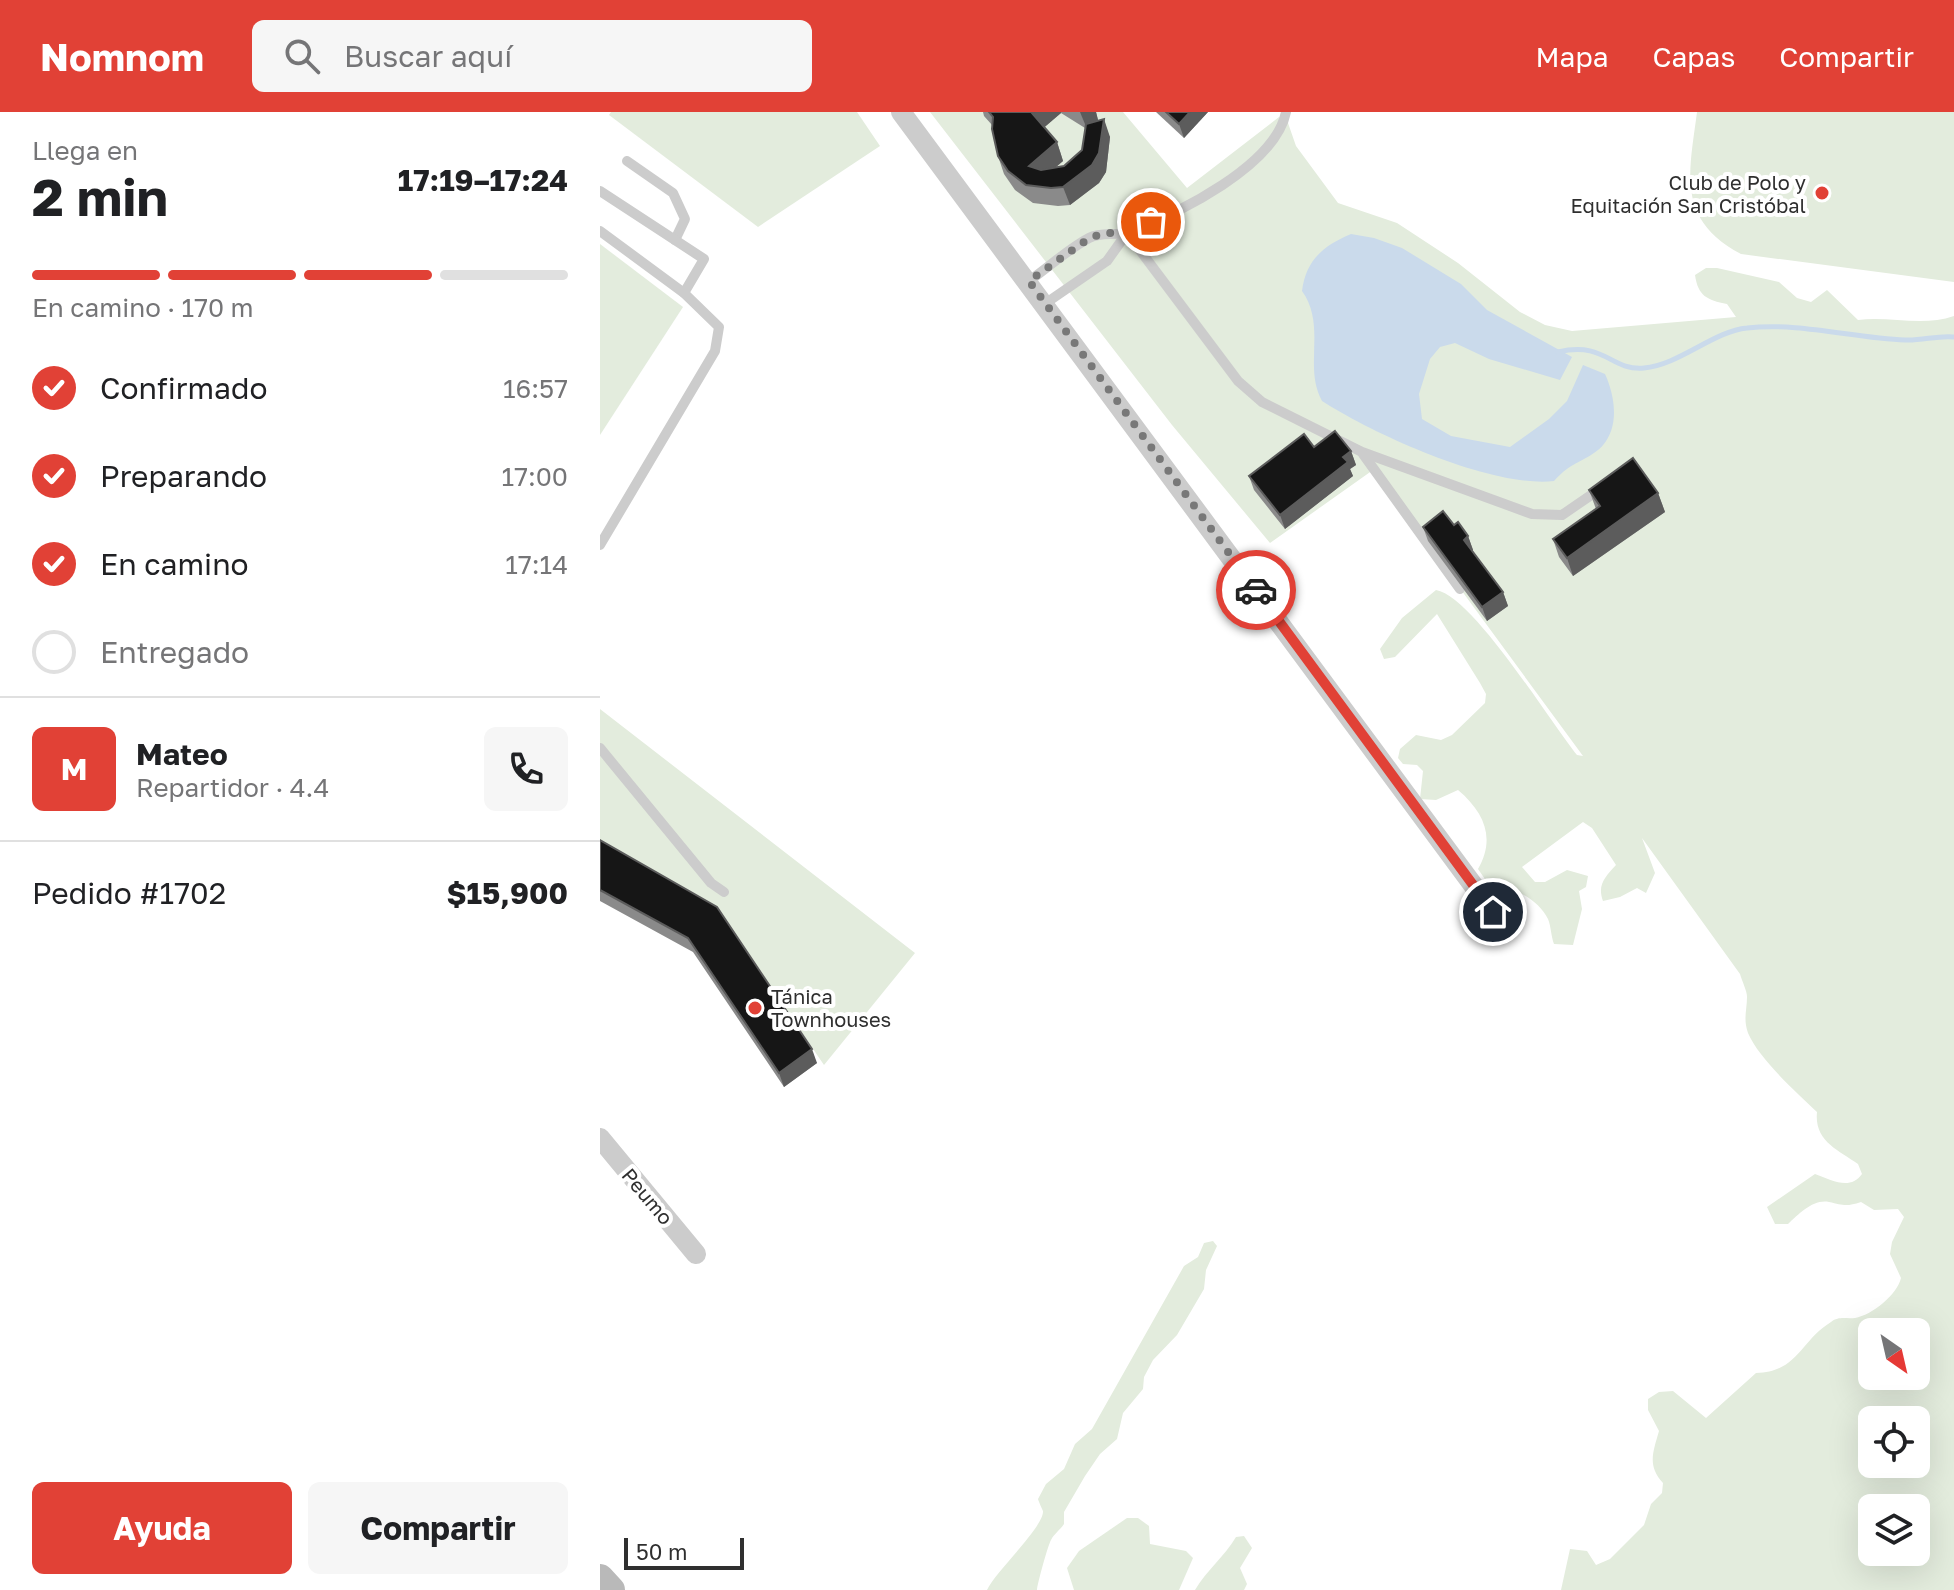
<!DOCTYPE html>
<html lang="es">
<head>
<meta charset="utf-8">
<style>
	:root { --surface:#fff; --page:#f6f6f6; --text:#202124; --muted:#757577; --line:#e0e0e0; --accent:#e14136 }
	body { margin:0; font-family:"Golos Text",sans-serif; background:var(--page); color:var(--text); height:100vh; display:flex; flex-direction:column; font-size:30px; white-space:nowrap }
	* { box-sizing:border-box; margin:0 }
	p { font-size:26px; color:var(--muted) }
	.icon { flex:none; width:44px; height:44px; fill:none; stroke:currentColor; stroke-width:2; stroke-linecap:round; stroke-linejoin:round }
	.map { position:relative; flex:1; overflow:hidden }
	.sheet { display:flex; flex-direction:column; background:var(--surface); width:600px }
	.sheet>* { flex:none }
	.needle { width:52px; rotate:146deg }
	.tools { position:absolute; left:1258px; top:1206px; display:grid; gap:16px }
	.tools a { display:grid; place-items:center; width:72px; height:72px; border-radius:12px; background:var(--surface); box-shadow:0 8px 32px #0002; font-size:40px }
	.scale { position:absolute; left:24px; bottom:20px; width:120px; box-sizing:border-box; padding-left:8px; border:4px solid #2f2f2f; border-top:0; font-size:22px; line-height:28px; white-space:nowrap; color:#2f2f2f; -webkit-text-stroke:6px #fff; paint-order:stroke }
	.pin { position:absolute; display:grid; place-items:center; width:68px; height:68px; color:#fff; margin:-34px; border:4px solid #fff; border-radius:50%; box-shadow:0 2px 8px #0007 }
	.courier { position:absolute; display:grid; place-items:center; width:80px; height:80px; margin:-40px; border:6px solid #e14136; border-radius:50%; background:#fff; color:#222; box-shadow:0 2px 10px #0007 }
	.overview em { font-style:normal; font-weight:700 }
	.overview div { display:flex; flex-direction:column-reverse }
	.overview { display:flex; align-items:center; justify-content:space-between; height:136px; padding:0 32px }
	h1 { font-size:52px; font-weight:700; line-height:60px }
	.bar { display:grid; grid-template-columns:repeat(4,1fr); gap:12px 8px; align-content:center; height:96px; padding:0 32px }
	.bar i { height:10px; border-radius:6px; background:var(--line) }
	.bar .selected { background:var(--accent) }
	.bar p { grid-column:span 4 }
	.line { display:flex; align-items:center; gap:20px; padding:0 32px; border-top:2px solid var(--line) }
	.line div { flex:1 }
	.round { display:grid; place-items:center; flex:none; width:84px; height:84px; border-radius:12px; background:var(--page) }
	ol { padding:0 32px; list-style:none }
	li { display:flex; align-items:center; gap:24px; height:88px }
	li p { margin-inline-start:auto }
	li .icon { padding:8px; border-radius:50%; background:var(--accent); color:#fff; stroke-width:4 }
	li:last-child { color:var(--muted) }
	li i { width:44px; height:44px; border:4px solid var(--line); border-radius:50% }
	.button { display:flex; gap:16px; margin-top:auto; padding:16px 32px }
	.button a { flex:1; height:92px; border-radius:12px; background:var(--accent); color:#fff; font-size:32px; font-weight:700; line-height:92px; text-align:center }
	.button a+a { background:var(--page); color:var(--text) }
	header { display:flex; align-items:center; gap:48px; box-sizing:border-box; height:112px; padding:0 40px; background:var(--accent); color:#fff }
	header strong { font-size:38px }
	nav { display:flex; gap:44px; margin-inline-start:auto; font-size:28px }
	.search { width:560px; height:72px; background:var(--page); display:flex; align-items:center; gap:20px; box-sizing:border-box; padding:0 28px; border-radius:12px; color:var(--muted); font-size:30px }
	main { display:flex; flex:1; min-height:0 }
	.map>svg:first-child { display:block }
	.green { fill:#e3ecdd; fill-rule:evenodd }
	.water { fill:#cadaeb }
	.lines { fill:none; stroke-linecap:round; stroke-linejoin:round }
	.stream { stroke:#cadaeb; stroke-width:5 }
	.lane { stroke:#ccc; stroke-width:10 }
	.street { stroke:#ccc; stroke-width:20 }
	.secondary { stroke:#b9b9b9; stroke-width:28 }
	.wall { fill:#8a8a8a; fill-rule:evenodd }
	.shaded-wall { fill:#5c5c5c }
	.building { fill:#161616; stroke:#5c5c5c; stroke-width:2 }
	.done { stroke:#787878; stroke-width:8; stroke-dasharray:0 14.4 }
	.route { stroke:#e14136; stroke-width:10 }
	.poi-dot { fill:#e14136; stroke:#fff; stroke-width:3 }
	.labels { text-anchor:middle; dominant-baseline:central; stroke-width:8; stroke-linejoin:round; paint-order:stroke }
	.poi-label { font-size:20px; fill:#2f2f2f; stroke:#fff; text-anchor:end }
	.street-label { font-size:20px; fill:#2f2f2f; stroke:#fff }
</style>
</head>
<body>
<header>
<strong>Nomnom</strong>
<div class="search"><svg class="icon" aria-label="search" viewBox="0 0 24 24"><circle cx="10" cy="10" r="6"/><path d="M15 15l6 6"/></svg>Buscar aquí</div>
<nav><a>Mapa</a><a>Capas</a><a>Compartir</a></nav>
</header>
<main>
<section class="sheet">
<div class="overview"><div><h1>2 min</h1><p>Llega en</p></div><em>17:19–17:24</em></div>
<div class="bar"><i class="selected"></i><i class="selected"></i><i class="selected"></i><i></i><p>En camino · 170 m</p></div>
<ol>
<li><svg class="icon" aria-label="check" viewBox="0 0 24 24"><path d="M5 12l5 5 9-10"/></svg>Confirmado<p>16:57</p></li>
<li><svg class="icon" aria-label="check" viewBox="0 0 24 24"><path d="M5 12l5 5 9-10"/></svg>Preparando<p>17:00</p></li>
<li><svg class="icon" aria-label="check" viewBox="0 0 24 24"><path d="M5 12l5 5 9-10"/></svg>En camino<p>17:14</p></li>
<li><i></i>Entregado</li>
</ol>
<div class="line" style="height:144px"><b class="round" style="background:var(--accent);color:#fff">M</b><div><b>Mateo</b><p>Repartidor · 4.4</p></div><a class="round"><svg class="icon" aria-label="phone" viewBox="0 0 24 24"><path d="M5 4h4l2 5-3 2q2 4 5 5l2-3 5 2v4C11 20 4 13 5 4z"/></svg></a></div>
<div class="line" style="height:104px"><div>Pedido #1702</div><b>$15,900</b></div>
<div class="button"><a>Ayuda</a><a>Compartir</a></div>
</section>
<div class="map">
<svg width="1354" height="1478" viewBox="0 0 1354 1478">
	<rect width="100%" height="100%" fill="#fff"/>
	<g class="green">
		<polygon points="11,0 257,0 280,34 158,115 9,3"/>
		<path d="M 330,0 L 523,0 L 587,76 L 679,5 L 688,11 L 696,34 L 738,91 L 797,111 L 858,151 L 920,200 L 945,213 L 972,219 L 1136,205 L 1127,192 C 1107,188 1098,184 1095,163 L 1106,156 L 1117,156 L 1179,170 L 1197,186 L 1211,190 L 1227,178 L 1258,208 C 1290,204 1323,215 1354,204 L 1354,1478 L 961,1478 L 970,1437 L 987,1439 L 996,1453 L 1010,1447 L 1044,1413 L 1051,1392 L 1062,1381 L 1063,1371 C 1047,1354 1053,1340 1059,1319 L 1048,1298 L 1048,1287 L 1059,1280 L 1073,1279 L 1106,1306 L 1156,1261 C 1198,1260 1200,1229 1231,1210 C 1239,1204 1245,1207 1255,1206 C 1272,1203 1297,1183 1301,1166 L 1290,1142 L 1292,1130 L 1304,1105 L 1298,1097 L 1274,1098 L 1261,1090 C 1246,1095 1243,1093 1229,1090 C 1213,1087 1199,1102 1188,1112 L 1175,1112 L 1167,1095 L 1215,1062 C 1232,1068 1250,1079 1262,1062 L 1258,1052 C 1238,1038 1214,1029 1217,1000 C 1197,981 1159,947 1148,921 C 1143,907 1147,898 1147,885 C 1147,879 1142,869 1140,862 L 1042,726 L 1055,761 L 1046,781 L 1037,776 L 1020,785 L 1003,789 C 997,773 1005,765 1016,753 L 992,716 L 983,710 L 922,755 L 935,770 L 945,770 L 967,758 L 988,764 L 986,775 L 979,779 L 982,797 L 973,833 L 954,832 C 951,824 951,814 948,807 C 937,785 909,774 887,770 L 878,757 C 896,726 884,700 858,678 L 836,688 L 820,687 L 823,659 L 817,653 L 803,652 L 798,646 L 800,637 L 816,623 L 841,628 L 852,623 L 885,591 L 886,582 L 880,571 L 837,502 L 795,545 L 784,547 L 780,537 L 802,506 L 836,478 C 873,484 950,610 977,643 L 983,644 L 773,358 L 670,431 L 572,313 ZM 1272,1220 L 1316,1220 L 1316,1264 L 1272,1264 ZM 1272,1308 L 1316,1308 L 1316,1352 L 1272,1352 ZM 1272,1396 L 1316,1396 L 1316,1440 L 1272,1440 Z"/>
		<path d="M 1097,0 L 1354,0 L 1354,170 L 1141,142 C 1076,107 1089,62 1097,0 Z"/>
		<polygon points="0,132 83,195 0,323"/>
		<polygon points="0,597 315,841 224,953 123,805 0,735"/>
		<path d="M 613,1129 L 617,1134 L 606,1158 L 604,1177 L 577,1223 L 553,1248 L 544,1265 L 543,1277 L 523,1301 L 517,1327 L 500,1342 L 485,1364 L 464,1400 L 464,1412 C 460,1418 454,1422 451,1428 C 448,1433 437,1473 437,1478 L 387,1478 C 395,1460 444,1415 443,1399 C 443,1399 438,1388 438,1387 L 446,1372 L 464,1357 L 475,1332 L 492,1317 L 584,1154 L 598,1145 L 604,1131 Z"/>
		<polygon points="527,1406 538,1406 549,1414 550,1432 586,1439 593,1446 579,1478 474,1478 467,1456 479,1439"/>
		<path d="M 644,1424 L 652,1436 L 640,1456 L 647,1472 L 644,1478 L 595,1478 C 607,1458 624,1445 636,1425 Z"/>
	</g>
	<path class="water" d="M 751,122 L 774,126 L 802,136 L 861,172 L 887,198 L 972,245 L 960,268 L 889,247 L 855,231 L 840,235 L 830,247 L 819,282 L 822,307 L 851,324 L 910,335 L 949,307 L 967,289 L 983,253 L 1005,262 C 1017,288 1021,326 991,343 C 973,354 970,352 954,369 C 892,376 775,323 722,289 C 703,255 727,214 702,179 C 706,148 723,134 751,122 Z"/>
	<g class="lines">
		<path class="stream" d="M 958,240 C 1006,229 1010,259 1044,256 C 1079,253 1114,219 1147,216 C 1199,210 1253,226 1305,228 C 1322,229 1338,223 1354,225"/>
		<g class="lane">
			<polyline points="27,49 73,81 85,107 75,128"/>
			<polyline points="0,79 104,147 84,181"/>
			<polyline points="0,119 84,181 119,215 115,239 0,433"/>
			<polyline points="527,121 638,269 662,290 762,340 932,402 962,403 1000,377"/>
			<path d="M 429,169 C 449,155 468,137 489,126 C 503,119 517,125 531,119 C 579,101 675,54 686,0"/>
			<polyline points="446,191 507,149 527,121"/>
			<polyline points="763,342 860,477"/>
			<polyline points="0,636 111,771 124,780"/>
		</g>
		<g class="street">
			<polyline points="301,0 893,800"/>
			<polyline points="0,1026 96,1142"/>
		</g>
		<polyline class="secondary" points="0,1466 11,1478"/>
	</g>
	<g class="wall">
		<path d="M 383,0 L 496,0 L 498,8 L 510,25 L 506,60 L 499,71 L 470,93 L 458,94 L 433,91 L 415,78 L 404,62 L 398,44 L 392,13 L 384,4 ZM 461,1 L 485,16 L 482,38 L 464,54 L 455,56 L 463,49 L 457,30 L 444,15 Z"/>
		<polygon points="556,0 608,0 584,26"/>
		<polygon points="714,335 751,339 756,353 750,357 753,364 685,417 654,378 649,364"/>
		<polygon points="989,378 1058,381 1065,400 973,464 959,445 953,427 996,397"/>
		<polygon points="823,415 868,424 873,438 872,439 903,480 908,494 887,509 828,429"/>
		<polygon points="0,728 217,951 184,975 93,840 0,789"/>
	</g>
	<g class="shaded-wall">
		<polygon points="434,0 461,0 461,1 439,20 432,1"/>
		<polygon points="480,0 496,0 498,8 487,17"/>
		<polygon points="590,0 608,0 584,26 579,12"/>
		<polygon points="504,7 510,25 506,60 499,71 470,93 463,75"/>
		<polygon points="457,30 463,49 436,72 429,54"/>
		<polygon points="751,339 756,353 750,357 753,364 685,417 680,403"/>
		<polygon points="1058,381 1065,400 973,464 967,446"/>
		<polygon points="868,424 873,438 869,441 864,428"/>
		<polygon points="903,480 908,494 887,509 882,495"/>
		<polygon points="212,937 217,951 184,975 179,961"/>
	</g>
	<g class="building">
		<polygon points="389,0 434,0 432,1 457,30 429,54 441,58 464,54 482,38 486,12 504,7 499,41 492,53 463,75 451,76 426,73 408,59 398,44 392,17 393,5"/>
		<polygon points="566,0 590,0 579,12"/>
		<polygon points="735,319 751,339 743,345 748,350 680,403 649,364 704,322 714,335"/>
		<polygon points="1033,346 1058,381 967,446 953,427 1000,394 989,378"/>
		<polygon points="843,399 854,413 858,410 868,424 864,428 903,480 882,495 823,415"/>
		<polygon points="0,728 117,795 212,937 179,961 88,826 0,778"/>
	</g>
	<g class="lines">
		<polyline class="done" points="551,110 527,121 503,121 488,127 429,169 656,478"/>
		<polyline class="route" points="656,478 893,800"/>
	</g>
	<g class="poi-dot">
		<circle cx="1222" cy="81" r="8"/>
		<circle cx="155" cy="896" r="8"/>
	</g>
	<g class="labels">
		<g class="poi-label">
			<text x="1206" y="70">Club de Polo y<tspan x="1206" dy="23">Equitación San Cristóbal</tspan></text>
			<text x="171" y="884" text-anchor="start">Tánica<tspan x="171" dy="23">Townhouses</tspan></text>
		</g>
		<g class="street-label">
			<text transform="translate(48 1084) rotate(50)">Peumo</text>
		</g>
	</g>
</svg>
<div class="tools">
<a><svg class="needle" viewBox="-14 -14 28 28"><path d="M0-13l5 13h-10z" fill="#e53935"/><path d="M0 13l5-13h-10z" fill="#757577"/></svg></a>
<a><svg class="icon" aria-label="locate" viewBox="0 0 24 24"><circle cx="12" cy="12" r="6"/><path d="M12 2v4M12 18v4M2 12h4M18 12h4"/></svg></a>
<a><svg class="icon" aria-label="layers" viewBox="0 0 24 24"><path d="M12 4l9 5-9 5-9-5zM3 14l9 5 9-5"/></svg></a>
</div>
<div class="scale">50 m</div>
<div class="pin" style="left:551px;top:110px;background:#ea580c"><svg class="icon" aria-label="bag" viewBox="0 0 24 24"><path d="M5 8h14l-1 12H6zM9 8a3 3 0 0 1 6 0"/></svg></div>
<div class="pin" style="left:893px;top:800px;background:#1f2937"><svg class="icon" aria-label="home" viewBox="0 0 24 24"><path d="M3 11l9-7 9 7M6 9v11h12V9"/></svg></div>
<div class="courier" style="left:656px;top:478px"><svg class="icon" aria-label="car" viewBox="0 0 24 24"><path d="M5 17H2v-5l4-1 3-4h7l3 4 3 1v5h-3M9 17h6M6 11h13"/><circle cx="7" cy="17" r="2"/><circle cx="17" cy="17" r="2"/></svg></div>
</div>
</main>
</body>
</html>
